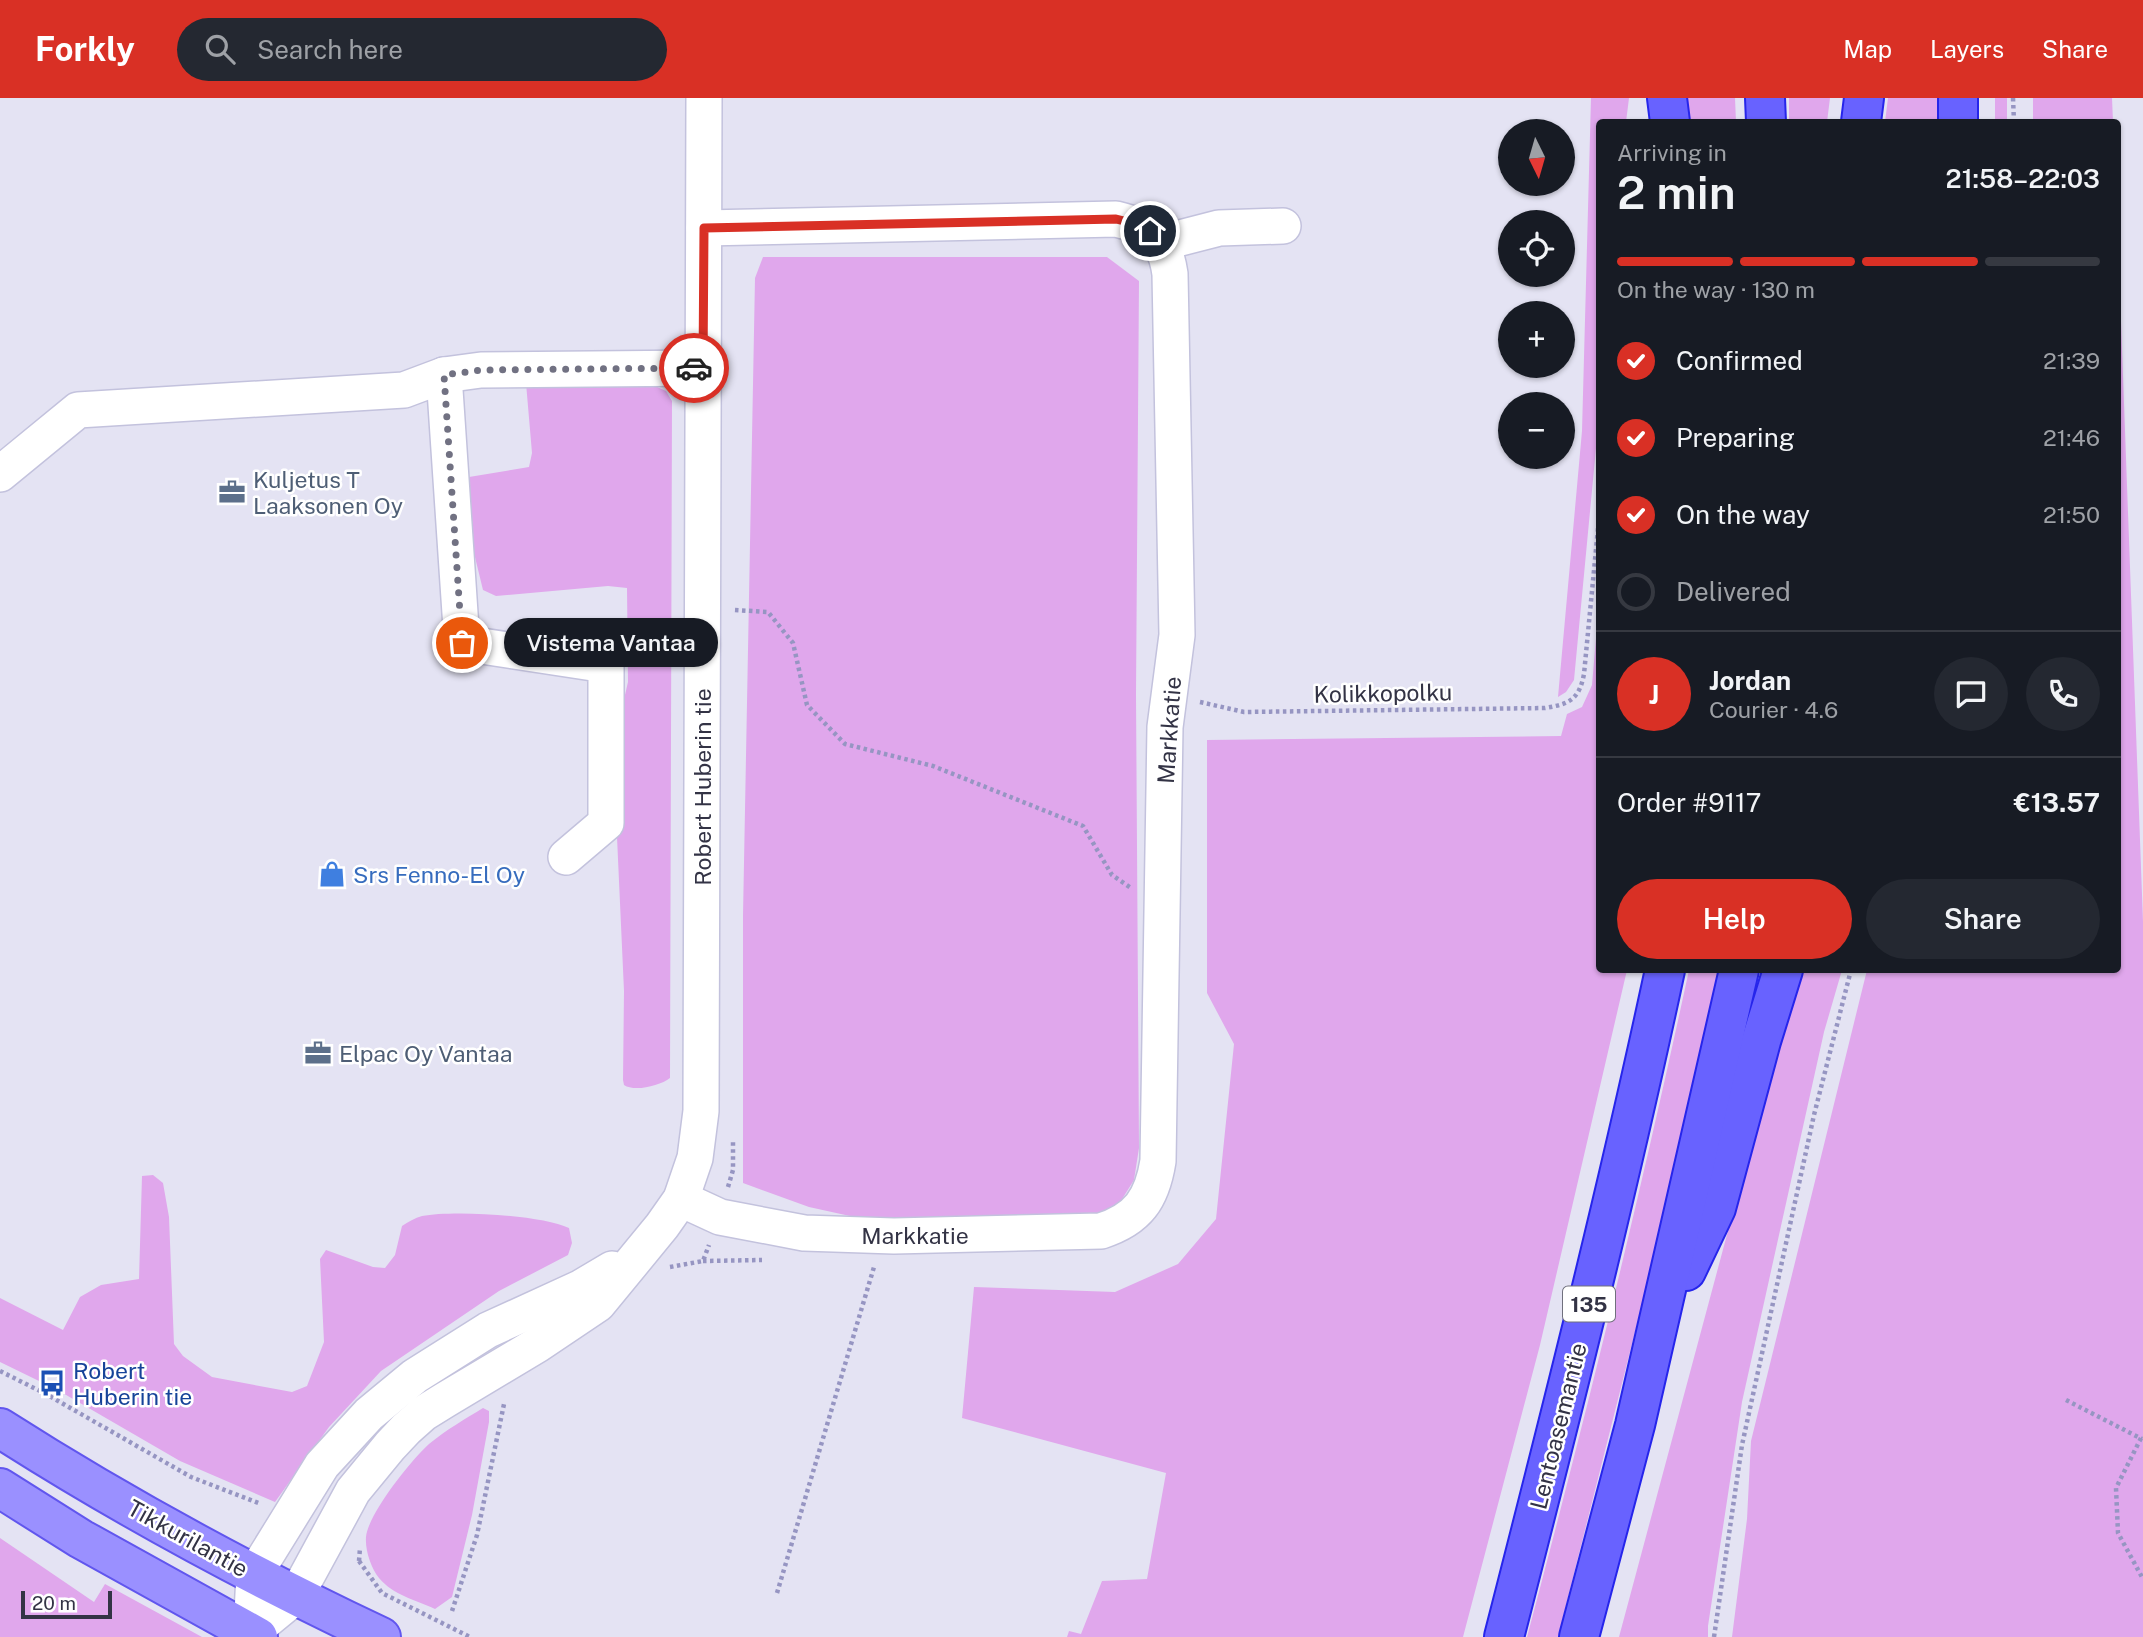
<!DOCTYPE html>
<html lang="en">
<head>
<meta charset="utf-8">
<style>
	:root { --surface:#171b24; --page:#242831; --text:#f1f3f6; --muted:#9ea1a6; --line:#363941; --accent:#d93025 }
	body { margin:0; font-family:"Public Sans",sans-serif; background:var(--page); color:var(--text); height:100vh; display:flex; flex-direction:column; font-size:26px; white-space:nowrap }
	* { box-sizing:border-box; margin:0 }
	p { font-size:23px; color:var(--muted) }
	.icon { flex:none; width:38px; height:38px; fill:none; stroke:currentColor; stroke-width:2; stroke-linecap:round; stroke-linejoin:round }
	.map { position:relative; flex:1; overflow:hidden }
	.drawer { position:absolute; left:1596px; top:21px; width:525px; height:854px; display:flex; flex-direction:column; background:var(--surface); border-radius:7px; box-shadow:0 2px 5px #0004 }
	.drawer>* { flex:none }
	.needle { width:46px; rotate:175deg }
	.fabs { position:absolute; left:1498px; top:21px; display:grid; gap:14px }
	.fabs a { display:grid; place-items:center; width:77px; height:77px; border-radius:50%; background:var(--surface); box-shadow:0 2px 5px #0004; font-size:35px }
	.scale { position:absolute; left:21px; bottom:18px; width:91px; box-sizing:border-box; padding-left:7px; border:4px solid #333345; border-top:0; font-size:19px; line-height:24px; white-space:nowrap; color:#333345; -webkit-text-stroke:5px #fff; paint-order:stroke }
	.pin { position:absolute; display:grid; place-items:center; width:60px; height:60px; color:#fff; margin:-30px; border:4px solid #fff; border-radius:50%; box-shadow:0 2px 7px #0007 }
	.courier { position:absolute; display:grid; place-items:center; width:70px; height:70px; margin:-35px; border:5px solid #d93025; border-radius:50%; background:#fff; color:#222; box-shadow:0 2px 9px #0007 }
	.bubble { position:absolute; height:49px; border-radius:24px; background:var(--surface); box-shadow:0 2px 5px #0004; font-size:23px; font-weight:600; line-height:49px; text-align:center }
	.summary em { font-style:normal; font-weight:600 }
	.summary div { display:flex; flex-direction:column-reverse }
	.summary { display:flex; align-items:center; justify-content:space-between; height:119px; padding:0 21px }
	h1 { font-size:46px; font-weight:600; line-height:52px }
	.bar { display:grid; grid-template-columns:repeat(4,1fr); gap:10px 7px; align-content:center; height:84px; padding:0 21px }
	.bar i { height:9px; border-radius:5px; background:var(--line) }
	.bar .current { background:var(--accent) }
	.bar p { grid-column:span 4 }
	.line { display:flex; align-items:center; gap:18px; padding:0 21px; border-top:2px solid var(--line) }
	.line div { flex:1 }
	.round { display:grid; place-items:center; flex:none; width:74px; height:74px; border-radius:37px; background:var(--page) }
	ol { padding:0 21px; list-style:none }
	li { display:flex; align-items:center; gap:21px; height:77px }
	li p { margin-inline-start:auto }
	li .icon { padding:7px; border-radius:50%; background:var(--accent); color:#fff; stroke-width:4 }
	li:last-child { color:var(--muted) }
	li i { width:38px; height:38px; border:4px solid var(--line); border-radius:50% }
	.button { display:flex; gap:14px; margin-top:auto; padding:14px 21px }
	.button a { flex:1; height:80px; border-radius:42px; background:var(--accent); color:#fff; font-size:28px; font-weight:600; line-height:80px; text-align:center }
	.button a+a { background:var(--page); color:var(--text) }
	header { display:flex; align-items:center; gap:42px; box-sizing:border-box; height:98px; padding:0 35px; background:var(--accent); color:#fff }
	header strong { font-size:33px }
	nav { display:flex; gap:38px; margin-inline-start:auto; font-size:24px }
	.search { width:490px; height:63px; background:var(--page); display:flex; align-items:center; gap:18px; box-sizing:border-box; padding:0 24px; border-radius:38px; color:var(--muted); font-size:26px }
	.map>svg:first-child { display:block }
	.green { fill:#e0a7ec }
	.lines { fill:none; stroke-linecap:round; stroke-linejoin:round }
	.minor-casing { stroke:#c3c2dd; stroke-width:38 }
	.major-casing { stroke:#6156ee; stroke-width:42 }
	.highway-casing { stroke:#2625eb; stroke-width:42 }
	.path { stroke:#9695c2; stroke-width:4.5; stroke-dasharray:3.5 3.5; stroke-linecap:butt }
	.minor { stroke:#fff; stroke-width:35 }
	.major { stroke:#9a90ff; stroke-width:38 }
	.highway { stroke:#6862ff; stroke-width:38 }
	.done { stroke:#717182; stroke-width:7; stroke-dasharray:0 12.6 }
	.route { stroke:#d93025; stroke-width:9 }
	.labels { text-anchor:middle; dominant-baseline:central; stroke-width:5; stroke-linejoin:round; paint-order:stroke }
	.shield { fill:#fff; stroke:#70707d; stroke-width:2 }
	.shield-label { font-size:21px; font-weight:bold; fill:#333345 }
	.service-label { font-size:23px; fill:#4e5e75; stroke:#fff; text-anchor:start }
	.street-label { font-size:23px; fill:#333345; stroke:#fff }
	.shop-label { font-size:23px; fill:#366cbe; stroke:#fff; text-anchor:start }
	.transit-label { font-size:23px; fill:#164399; stroke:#fff; text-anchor:start }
</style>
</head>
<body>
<header>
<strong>Forkly</strong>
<div class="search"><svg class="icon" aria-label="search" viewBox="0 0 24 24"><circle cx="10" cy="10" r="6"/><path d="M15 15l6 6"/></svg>Search here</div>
<nav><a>Map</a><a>Layers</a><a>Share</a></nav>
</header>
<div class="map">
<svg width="2143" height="1539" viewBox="0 0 2143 1539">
	<rect width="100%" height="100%" fill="#e4e3f3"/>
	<g class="green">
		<polygon points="1591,0 1629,0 1626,24 1600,24 1600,308 1574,582 1566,594 1558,599 1582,333"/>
		<polygon points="1682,0 1735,0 1736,24 1685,24"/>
		<polygon points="1789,0 1830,0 1827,24 1789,24"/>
		<polygon points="1888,0 1948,0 1948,24 1885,24"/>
		<rect x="1995" y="0" width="12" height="24"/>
		<polygon points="2033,0 2112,0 2113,24 2033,24"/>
		<polygon points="2118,141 2143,824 2143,1539 1732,1539 1747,1421 1751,1343 1867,872 2118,872"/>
		<polygon points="763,159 1107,159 1139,183 1136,597 1139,1050 1134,1082 1119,1106 1093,1117 859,1120 809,1109 743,1085 743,818 755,180"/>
		<path d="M 526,285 L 655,288 L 666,293 L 672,303 L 670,980 C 660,988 634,994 624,987 L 623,982 L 624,893 L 614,673 L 614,644 L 628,584 L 627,490 L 608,488 L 496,498 L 483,492 L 473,451 L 469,379 L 529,369 L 532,355 Z"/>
		<polygon points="1599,505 1600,872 1627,872 1540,1247 1463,1539 1067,1539 1069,1533 1081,1536 1102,1483 1147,1481 1166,1375 962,1320 974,1189 1115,1194 1178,1166 1216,1121 1234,946 1207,895 1207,642 1561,638 1567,616 1582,609 1592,587"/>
		<path d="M 1689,872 L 1719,872 L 1692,1008 L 1558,1539 L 1527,1539 C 1586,1318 1641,1095 1689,872 Z"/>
		<polygon points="1798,872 1842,872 1824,934 1742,1304 1708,1528 1708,1539 1619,1539"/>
		<path d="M 153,1077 L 163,1085 L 169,1119 L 174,1246 L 183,1258 L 212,1279 L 292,1294 L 307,1288 L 324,1244 L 320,1161 L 326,1152 L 373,1169 L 385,1170 L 395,1157 L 402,1128 C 408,1124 415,1120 422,1118 C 454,1112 541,1117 569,1130 L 572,1145 L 568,1157 L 499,1193 L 381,1273 L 329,1329 L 275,1404 L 180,1363 L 61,1294 L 64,1284 L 45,1273 L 39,1283 L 0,1264 L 0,1200 L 63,1232 L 80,1199 L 101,1187 L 139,1181 L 142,1078 Z"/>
		<path d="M 483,1310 L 489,1313 L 489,1324 L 472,1417 L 452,1499 L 435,1511 C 416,1502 393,1497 379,1480 C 371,1470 365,1452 366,1439 C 368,1416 411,1362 429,1346 C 446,1332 465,1321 483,1310 Z"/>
		<polygon points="0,1440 94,1504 105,1486 202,1539 0,1539"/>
	</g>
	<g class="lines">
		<g class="minor-casing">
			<g id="minor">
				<polyline points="1161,145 1219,130 1283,128"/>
				<polyline points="444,277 462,545 606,567 606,725 566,759"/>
				<polyline points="0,376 78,312 404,292 444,277 481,272 703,270"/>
				<path d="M 681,1101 L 720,1119 L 804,1135 L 894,1138 L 1101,1133 C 1138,1121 1152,1101 1158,1063 L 1165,629 L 1177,537 L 1170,176 C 1165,140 1150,129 1116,121 L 704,130"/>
				<polyline points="251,1535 296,1498 353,1393 390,1348 406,1331 424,1315 445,1302 537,1247 598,1206 662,1128 681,1101 695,1060 701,1013 704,0"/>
				<polyline points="251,1535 254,1477 322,1367 369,1316 415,1278 488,1232 580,1190 612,1171"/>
			</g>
		</g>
		<g class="major-casing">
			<g id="major">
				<path d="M 0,1330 C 122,1408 250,1477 381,1539"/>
				<polyline points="0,1390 81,1441 258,1539"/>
			</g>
		</g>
		<g class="highway-casing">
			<g id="highway">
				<polyline points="1667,0 1670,24"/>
				<polyline points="1765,0 1766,24"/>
				<polyline points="1958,0 1958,24"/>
				<polyline points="1861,24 1864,0"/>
				<polyline points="1686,1173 1716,1110 1761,943 1783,872"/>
				<path d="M 1504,1539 C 1561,1317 1617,1096 1665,872"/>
				<polyline points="1579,1539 1635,1327 1739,872"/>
			</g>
		</g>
		<g class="path">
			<polyline points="2013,0 2014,24"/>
			<polyline points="735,512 768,514 793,545 807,607 845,646 933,668 1083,728 1112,777 1131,790"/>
			<path d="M 1200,604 L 1244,614 L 1545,610 C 1569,606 1579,602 1584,576 L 1600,410"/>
			<polyline points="728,1089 733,1072 733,1042"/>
			<polyline points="703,1163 762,1162"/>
			<polyline points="670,1169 703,1163 709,1147"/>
			<polyline points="0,1273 46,1296 191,1379 261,1406"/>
			<polyline points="46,1296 52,1285"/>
			<polyline points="2066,1302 2142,1341"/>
			<polyline points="2141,1340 2116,1390 2118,1435 2143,1481"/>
			<polyline points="359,1463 360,1450"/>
			<polyline points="359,1463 382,1495 470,1539"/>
			<polyline points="777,1495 874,1169"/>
			<polyline points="452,1513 477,1437 504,1306"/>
			<polyline points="1714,1539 1742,1347 1814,1017 1851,872"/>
		</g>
		<use href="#minor" class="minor"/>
		<use href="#major" class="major"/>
		<use href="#highway" class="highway"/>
	</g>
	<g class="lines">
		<polyline class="done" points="462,545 444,277 481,272 694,270"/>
		<polyline class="route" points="694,270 703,270 704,130 1116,121 1136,126 1150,133"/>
	</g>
	<defs>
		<g id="office-bare" transform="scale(2.1)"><path d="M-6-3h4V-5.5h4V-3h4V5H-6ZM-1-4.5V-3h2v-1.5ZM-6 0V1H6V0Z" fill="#5c6f8a" stroke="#fff" stroke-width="2.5" paint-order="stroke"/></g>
		<g id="shop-bare" transform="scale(2.1)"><path d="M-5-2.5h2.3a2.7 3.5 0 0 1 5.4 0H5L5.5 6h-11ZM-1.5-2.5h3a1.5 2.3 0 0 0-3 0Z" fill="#3f7fe0" stroke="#fff" stroke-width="2.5" paint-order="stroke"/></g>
		<g id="bus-bare" transform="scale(2.1)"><path d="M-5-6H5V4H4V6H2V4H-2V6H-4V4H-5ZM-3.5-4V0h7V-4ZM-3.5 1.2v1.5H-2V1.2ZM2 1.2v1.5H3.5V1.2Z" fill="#1a4fb4" stroke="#fff" stroke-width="2.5" paint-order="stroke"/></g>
	</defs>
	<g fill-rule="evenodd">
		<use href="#office-bare" x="232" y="394"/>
		<use href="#shop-bare" x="332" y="776"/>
		<use href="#office-bare" x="318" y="955"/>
		<use href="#bus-bare" x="52" y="1285"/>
	</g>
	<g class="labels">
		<rect class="shield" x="1563" y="1188.5" width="52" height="35" rx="5"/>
		<g class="shield-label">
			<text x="1589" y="1206">135</text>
		</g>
		<g class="service-label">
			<text x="253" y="381">Kuljetus T<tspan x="253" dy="26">Laaksonen Oy</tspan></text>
			<text x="339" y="955">Elpac Oy Vantaa</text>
		</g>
		<g class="street-label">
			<text transform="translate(1383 595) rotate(-1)">Kolikkopolku</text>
			<text transform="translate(1169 632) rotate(-86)">Markkatie</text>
			<text transform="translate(702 689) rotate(-90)">Robert Huberin tie</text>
			<text x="915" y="1137">Markkatie</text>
			<text transform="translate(1558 1328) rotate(-76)">Lentoasemantie</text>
			<text transform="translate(188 1440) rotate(29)">Tikkurilantie</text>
		</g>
		<g class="shop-label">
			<text x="353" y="776">Srs Fenno-El Oy</text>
		</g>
		<g class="transit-label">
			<text x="73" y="1272">Robert<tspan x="73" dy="26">Huberin tie</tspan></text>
		</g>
	</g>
</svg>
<div class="fabs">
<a><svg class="needle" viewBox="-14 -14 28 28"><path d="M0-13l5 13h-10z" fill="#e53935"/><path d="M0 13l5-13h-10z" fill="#9ea1a6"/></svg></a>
<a><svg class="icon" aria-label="locate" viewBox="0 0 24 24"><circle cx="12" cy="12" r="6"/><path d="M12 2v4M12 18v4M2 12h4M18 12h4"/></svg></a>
<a>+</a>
<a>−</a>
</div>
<div class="scale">20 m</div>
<div class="pin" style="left:462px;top:545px;background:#ea580c"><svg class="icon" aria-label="bag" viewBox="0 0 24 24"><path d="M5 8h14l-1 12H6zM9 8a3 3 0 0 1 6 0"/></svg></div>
<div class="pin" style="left:1150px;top:133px;background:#1f2937"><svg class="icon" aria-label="home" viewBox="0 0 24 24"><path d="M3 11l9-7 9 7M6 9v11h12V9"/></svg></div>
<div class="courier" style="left:694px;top:270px"><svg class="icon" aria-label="car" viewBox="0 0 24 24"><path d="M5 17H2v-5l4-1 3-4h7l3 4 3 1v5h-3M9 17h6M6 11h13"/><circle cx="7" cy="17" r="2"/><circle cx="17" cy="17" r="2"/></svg></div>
<div class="bubble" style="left:504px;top:520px;width:214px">Vistema Vantaa</div>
<section class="drawer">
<div class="summary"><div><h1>2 min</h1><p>Arriving in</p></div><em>21:58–22:03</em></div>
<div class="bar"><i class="current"></i><i class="current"></i><i class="current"></i><i></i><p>On the way · 130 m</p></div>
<ol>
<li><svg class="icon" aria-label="check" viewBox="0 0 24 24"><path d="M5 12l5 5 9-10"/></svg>Confirmed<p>21:39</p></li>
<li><svg class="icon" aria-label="check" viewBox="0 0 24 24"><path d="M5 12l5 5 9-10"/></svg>Preparing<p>21:46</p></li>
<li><svg class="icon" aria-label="check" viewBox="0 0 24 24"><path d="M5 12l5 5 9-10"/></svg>On the way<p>21:50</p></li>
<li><i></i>Delivered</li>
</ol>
<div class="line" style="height:126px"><b class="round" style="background:var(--accent);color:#fff">J</b><div><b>Jordan</b><p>Courier · 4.6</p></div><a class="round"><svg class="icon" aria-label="chat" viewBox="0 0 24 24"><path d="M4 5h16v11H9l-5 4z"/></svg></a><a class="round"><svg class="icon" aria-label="phone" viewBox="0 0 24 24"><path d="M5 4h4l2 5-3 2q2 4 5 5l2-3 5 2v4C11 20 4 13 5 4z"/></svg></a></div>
<div class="line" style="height:91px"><div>Order #9117</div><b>€13.57</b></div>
<div class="button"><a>Help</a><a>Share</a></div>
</section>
</div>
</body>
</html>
